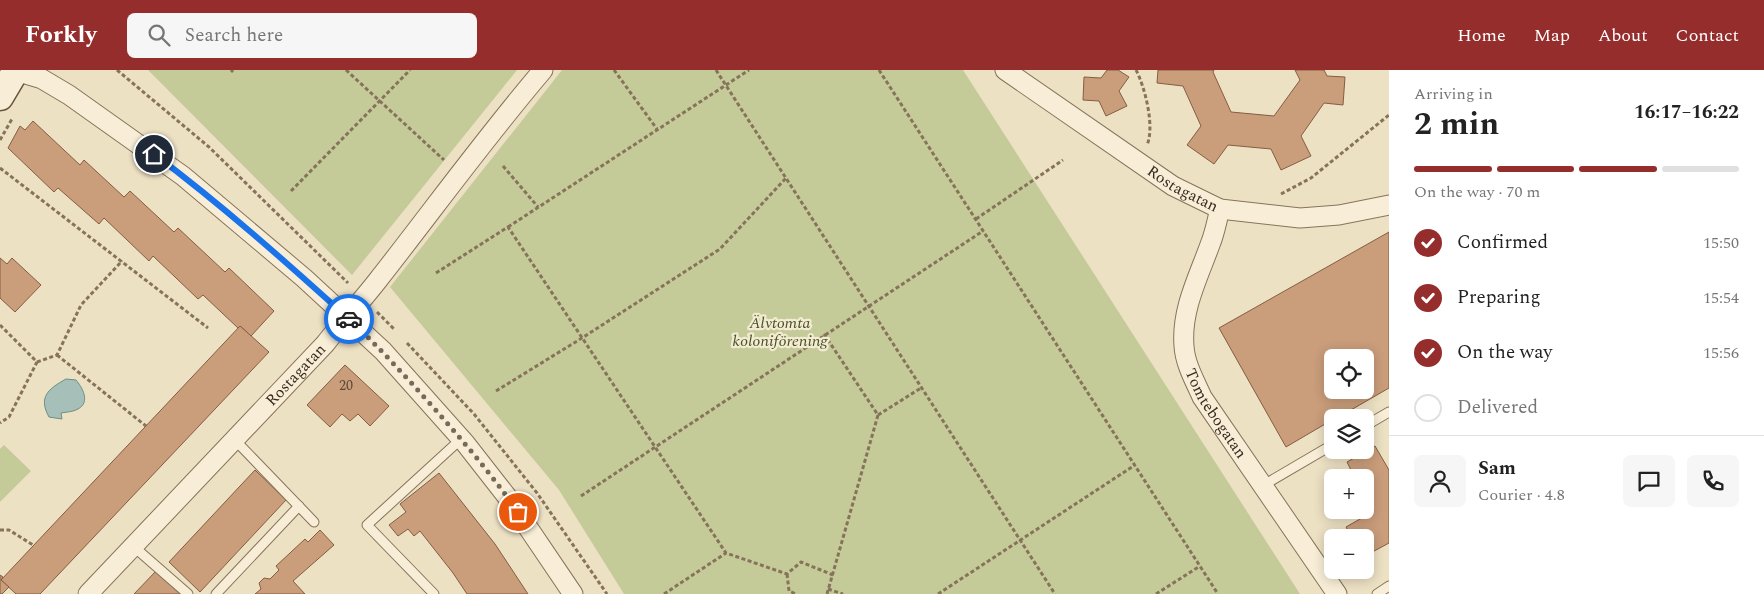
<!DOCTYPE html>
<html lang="en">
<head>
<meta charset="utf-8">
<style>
	:root { --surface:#fff; --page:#f6f6f6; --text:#222; --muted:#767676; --line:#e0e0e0; --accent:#942d2c }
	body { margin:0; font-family:Spectral,serif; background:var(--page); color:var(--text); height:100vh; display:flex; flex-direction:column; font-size:19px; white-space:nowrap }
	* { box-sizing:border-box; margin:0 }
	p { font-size:16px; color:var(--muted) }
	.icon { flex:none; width:28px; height:28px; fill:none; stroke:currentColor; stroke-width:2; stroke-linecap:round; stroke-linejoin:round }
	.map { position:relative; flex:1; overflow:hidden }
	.panel { display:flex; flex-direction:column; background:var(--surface); width:375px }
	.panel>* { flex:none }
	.buttons { position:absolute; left:1324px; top:279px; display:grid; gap:10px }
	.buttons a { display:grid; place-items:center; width:50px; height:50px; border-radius:8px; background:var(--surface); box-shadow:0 2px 12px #0003; font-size:25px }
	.pin { position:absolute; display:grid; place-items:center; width:42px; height:42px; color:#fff; margin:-21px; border:2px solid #fff; border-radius:50%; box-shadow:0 1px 5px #0007 }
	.courier { position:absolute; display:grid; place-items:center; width:50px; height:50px; margin:-25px; border:4px solid #1a73e8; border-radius:50%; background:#fff; color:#222; box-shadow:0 1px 6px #0007 }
	.head em { font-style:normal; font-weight:700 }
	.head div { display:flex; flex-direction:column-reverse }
	.head { display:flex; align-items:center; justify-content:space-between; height:85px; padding:0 25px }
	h1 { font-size:32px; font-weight:700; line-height:38px }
	.bar { display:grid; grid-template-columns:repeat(4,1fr); gap:8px 5px; align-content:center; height:60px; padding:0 25px }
	.bar i { height:6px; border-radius:4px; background:var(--line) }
	.bar .selected { background:var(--accent) }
	.bar p { grid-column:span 4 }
	.line { display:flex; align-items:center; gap:12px; padding:0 25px; border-top:1px solid var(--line) }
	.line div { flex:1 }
	.round { display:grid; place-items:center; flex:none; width:52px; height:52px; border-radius:8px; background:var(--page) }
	ol { padding:0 25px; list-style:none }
	li { display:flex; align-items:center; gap:15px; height:55px }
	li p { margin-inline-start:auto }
	li .icon { padding:5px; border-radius:50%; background:var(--accent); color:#fff; stroke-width:4 }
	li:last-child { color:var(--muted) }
	li i { width:28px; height:28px; border:2px solid var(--line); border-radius:50% }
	header { display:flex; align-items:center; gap:30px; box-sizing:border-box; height:70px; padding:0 25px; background:var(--accent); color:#fff }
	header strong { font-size:24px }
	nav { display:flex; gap:28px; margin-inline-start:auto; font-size:18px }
	.search { width:350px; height:45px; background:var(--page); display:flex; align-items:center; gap:12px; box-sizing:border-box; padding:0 18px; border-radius:8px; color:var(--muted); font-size:19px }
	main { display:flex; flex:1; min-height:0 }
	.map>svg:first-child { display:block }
	.green { fill:#c4cb98 }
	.water { fill:#a6c0b9; stroke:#6d8e86 }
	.building { fill:#ca9d7b; stroke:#855d41; fill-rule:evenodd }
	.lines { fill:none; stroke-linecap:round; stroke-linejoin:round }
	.lane-casing { stroke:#87735b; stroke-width:11 }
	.street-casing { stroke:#87735b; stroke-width:21 }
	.secondary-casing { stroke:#69543e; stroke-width:29 }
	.path { stroke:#87735b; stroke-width:3; stroke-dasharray:4 2.5; stroke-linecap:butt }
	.lane { stroke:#f8eed7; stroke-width:9 }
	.street { stroke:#f8eed7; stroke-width:19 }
	.secondary { stroke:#f8eed7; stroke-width:26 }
	.done { stroke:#776b58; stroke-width:5; stroke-dasharray:0 9 }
	.route { stroke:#1a73e8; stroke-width:6 }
	.labels { text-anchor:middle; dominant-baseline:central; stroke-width:4.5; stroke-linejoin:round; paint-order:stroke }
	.number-label { font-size:14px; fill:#5c4835 }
	.street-label { font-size:16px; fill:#372b1e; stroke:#f4ebd3 }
	.park-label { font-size:16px; font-style:italic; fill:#475326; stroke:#f4ebd3 }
</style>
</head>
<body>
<header>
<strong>Forkly</strong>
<div class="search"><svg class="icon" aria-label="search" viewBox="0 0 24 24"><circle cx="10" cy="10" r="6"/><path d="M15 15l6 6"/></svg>Search here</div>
<nav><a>Home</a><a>Map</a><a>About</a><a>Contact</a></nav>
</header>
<main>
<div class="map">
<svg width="1389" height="524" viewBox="0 0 1389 524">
	<rect width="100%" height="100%" fill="#ede1c4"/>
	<g class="green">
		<polygon points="148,0 517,0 352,205"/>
		<polygon points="562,0 963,0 1300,524 624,524 559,420 390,217"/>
		<polygon points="4,375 31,401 0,432 0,379"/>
	</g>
	<path class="water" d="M 66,309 L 76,310 C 82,317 91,332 78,339 C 73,342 66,342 61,343 L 62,349 L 49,347 C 38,327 48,319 66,309 Z"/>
	<g class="building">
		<polygon points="1107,0 1118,0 1129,7 1119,21 1127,36 1106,46 1099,31 1083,30 1084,7 1101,8"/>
		<polygon points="1158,0 1214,0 1213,2 1231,42 1274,46 1300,10 1295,0 1324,0 1327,6 1345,7 1343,35 1324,33 1301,66 1311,86 1281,100 1271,79 1228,75 1214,94 1187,75 1201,56 1183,16 1157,13"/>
		<polygon points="33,51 80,95 84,90 124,127 130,121 174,162 178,158 225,202 229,198 274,241 251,266 240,256 238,258 203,225 198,229 153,186 149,191 104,148 99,154 58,118 54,122 8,78 20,56 25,60"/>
		<path d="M 1389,162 L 1389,318 L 1337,348 L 1332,348 L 1332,350 L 1286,377 L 1219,258 ZM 1332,288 L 1365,288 L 1365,320 L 1332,320 Z"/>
		<polygon points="0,188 7,194 12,188 41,215 15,242 0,228"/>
		<polygon points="240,256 269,282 40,524 16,524 1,510"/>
		<polygon points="345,295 389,336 370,356 358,344 350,351 342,344 330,357 307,335"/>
		<polygon points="1375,376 1389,400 1389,473 1365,486 1365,468 1352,468 1346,457 1374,441 1365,425 1365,408 1355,408 1347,392"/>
		<polygon points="255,400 286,430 200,522 169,492"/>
		<polygon points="439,403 495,474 528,524 467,524 453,503 420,461 414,466 408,459 398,466 389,455 406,442 400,434"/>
		<polygon points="320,460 334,475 293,511 305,524 255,524 261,519 259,513 264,508 270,509 279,500 276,496 305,469 308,472"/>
		<polygon points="156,501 180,524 134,524"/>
		<polygon points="0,505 3,507 1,510 9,517 2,524 0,524"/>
	</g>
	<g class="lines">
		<g class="lane-casing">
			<g id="lane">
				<polyline points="1365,356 1389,342"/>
				<polyline points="234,369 314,452"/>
				<polyline points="1262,416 1332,375"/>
				<polyline points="133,476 188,524"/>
				<polyline points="216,524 299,436"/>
				<polyline points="434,524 367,455 461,369"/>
				<polyline points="1377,524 1389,516"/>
			</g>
		</g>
		<g class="street-casing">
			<g id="street">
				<polyline points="12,0 42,9 69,25 183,106 304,208 383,281 465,373 508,428 573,524"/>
				<path id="s1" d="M 1005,0 L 1173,116 L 1220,139 L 1300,148 L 1339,145 L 1389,135"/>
				<path id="s2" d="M 1220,139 C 1217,150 1215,162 1211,172 C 1199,206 1181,239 1184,276 C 1185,294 1195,311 1202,327 L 1337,524"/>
				<path id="s3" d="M 88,524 L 325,274 C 342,252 361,232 378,210 C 433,140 485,68 543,0"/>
			</g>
		</g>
		<g class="secondary-casing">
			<polyline id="secondary" points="0,27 16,0"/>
		</g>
		<g class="path">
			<polyline points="117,0 209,77 348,213"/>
			<polyline points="346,0 444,90"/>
			<polyline points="614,0 657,59"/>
			<polyline points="716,0 1055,524"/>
			<polyline points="879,0 1218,524"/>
			<path d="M 1136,0 C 1145,17 1155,57 1147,75"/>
			<polyline points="231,2 233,0"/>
			<polyline points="0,70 12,49"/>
			<polyline points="503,96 538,137"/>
			<polyline points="0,98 208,258"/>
			<polyline points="291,121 410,0"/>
			<polyline points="1281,124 1311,108 1389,45"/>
			<polyline points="976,149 1063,90"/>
			<polyline points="508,157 749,0"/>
			<polyline points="436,203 508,157 726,483 787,504 801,492 833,505"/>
			<polyline points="377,242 394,259"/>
			<polyline points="0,255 37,292 9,347 0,353"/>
			<polyline points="824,264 878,345 827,524"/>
			<polyline points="407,273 474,344 537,423 607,524"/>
			<polyline points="57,285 146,356"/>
			<polyline points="37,292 57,285 81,235 122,191"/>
			<polyline points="496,321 582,268 720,179 786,108"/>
			<polyline points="878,345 921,318"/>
			<polyline points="581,426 983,161"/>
			<polyline points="0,460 9,460 33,475"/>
			<polyline points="787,504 789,521 796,524"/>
			<polyline points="828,519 843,524"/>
			<polyline points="664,524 726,483"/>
			<polyline points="938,524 1135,395"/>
			<polyline points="1156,524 1200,496"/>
		</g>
		<use href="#lane" class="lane"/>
		<use href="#street" class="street"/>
		<use href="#secondary" class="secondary"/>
	</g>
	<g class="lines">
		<path class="done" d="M 349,249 C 379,277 406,307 434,338 C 463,371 492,405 518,442"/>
		<path class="route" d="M 154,84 C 222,135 286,192 349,249"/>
	</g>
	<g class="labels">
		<g class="number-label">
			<text x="346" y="315">20</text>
		</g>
		<g class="street-label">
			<text stroke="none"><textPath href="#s1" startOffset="214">Rostagatan</textPath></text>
			<text stroke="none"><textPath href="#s3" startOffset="302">Rostagatan</textPath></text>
			<text stroke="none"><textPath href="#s2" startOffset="218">Tomtebogatan</textPath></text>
		</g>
		<g class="park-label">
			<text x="780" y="253">Älvtomta<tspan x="780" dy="18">koloniförening</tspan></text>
		</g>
	</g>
</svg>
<div class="buttons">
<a><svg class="icon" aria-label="locate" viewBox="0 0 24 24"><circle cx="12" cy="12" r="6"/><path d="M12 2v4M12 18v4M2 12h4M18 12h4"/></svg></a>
<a><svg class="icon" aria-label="layers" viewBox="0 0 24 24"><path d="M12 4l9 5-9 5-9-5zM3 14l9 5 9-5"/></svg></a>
<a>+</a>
<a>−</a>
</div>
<div class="pin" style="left:518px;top:442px;background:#ea580c"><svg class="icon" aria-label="bag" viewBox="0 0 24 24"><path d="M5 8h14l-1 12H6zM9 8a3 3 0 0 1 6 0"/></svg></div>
<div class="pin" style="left:154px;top:84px;background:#1f2937"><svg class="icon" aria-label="home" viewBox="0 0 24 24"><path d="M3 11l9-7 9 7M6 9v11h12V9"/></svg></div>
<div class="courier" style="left:349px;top:249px"><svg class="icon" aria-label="car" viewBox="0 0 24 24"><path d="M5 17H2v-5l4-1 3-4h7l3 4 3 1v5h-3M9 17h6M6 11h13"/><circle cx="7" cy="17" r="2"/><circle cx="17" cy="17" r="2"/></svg></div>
</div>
<section class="panel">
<div class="head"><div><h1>2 min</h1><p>Arriving in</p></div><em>16:17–16:22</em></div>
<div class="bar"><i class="selected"></i><i class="selected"></i><i class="selected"></i><i></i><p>On the way · 70 m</p></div>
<ol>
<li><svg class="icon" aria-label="check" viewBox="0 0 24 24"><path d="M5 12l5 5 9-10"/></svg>Confirmed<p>15:50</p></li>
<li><svg class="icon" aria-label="check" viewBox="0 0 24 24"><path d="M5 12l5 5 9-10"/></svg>Preparing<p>15:54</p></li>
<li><svg class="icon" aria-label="check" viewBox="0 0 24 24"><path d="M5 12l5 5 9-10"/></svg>On the way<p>15:56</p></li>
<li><i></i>Delivered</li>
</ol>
<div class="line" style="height:90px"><a class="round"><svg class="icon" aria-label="person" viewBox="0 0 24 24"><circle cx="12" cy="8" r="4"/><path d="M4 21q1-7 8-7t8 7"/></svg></a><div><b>Sam</b><p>Courier · 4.8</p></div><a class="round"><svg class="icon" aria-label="chat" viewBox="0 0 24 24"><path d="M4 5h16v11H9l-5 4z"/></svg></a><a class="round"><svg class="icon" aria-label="phone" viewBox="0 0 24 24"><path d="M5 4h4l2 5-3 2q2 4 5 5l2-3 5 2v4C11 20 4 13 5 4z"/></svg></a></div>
</section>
</main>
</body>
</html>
